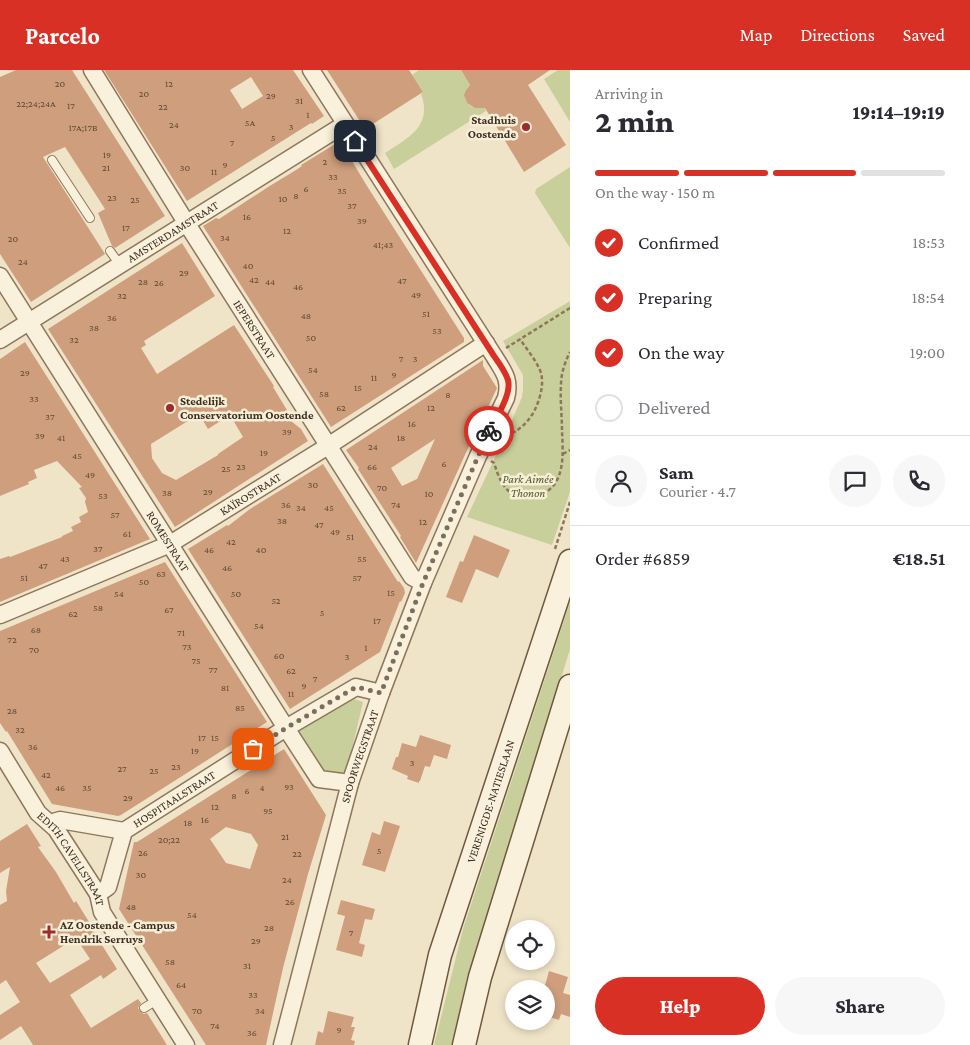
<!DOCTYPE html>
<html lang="en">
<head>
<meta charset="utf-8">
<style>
	:root { --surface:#fff; --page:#f7f7f7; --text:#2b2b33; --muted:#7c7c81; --line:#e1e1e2; --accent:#d93025 }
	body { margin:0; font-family:"Crimson Pro",serif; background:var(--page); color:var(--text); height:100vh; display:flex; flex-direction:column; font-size:19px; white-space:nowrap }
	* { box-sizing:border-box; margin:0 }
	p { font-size:16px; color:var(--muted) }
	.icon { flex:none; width:28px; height:28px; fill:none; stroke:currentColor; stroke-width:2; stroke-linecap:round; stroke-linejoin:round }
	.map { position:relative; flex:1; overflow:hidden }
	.sheet { display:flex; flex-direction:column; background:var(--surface); width:400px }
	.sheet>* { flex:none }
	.buttons { position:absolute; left:505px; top:850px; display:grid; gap:10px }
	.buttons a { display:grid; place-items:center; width:50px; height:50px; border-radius:50%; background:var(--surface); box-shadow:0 2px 8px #0003; font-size:25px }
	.pin { position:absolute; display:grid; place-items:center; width:42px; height:42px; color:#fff; margin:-21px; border-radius:10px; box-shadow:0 2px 8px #0006 }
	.courier { position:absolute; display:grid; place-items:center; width:50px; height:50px; margin:-25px; border:4px solid #d93025; border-radius:50%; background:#fff; color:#222; box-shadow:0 1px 6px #0007 }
	.overview em { font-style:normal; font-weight:800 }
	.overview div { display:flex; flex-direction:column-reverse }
	.overview { display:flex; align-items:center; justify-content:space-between; height:85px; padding:0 25px }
	h1 { font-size:32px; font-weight:800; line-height:38px }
	.bar { display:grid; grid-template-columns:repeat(4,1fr); gap:8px 5px; align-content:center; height:60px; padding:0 25px }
	.bar i { height:6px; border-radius:4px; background:var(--line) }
	.bar .active { background:var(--accent) }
	.bar p { grid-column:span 4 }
	.line { display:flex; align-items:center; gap:12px; padding:0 25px; border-top:1px solid var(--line) }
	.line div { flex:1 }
	.round { display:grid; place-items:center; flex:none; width:52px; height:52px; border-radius:26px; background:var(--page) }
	ol { padding:0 25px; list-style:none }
	li { display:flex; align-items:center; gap:15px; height:55px }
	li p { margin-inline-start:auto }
	li .icon { padding:5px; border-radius:50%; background:var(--accent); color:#fff; stroke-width:4 }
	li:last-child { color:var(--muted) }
	li i { width:28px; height:28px; border:2px solid var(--line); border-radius:50% }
	.button { display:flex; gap:10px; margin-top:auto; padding:10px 25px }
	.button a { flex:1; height:58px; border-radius:30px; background:var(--accent); color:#fff; font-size:20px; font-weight:800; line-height:58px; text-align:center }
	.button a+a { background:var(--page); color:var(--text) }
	header { display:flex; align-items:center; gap:30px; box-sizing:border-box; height:70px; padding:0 25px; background:var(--accent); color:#fff }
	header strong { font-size:24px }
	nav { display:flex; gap:28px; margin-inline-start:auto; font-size:18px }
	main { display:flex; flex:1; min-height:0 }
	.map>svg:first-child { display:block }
	.green { fill:#c9cf9b }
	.building { fill:#cf9f7d; fill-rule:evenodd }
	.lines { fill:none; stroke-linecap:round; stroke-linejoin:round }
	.service-casing { stroke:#8d765c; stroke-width:10 }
	.minor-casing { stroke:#8d765c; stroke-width:19 }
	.secondary-casing { stroke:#6f573f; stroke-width:25 }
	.path { stroke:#8d765c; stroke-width:2.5; stroke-dasharray:4 2.5; stroke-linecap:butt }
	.service { stroke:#faf1dc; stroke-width:8 }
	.minor { stroke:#faf1dc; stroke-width:16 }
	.secondary { stroke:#faf1dc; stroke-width:22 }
	.done { stroke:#7c6e5b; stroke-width:5; stroke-dasharray:0 9 }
	.route { stroke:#d93025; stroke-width:6 }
	.poi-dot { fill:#9e2a2b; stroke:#f7eed8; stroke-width:2 }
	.labels { text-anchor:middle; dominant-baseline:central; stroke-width:5; stroke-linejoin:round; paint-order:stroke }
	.number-label { font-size:10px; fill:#624a37 }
	.poi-label { font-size:12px; font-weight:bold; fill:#3d2e20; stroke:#f7eed8; text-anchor:start }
	.street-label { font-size:12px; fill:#3d2e20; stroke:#f7eed8 }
	.park-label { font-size:12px; font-style:italic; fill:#4d5a26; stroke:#f7eed8 }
</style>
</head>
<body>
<header>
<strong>Parcelo</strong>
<nav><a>Map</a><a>Directions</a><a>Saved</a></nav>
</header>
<main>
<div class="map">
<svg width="570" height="975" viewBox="0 0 570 975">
	<rect width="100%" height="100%" fill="#f0e4c8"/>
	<g class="green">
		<path d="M 419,0 L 461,0 L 470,15 C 464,21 464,26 467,33 C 473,38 477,39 484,36 L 486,41 L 394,99 L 385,83 C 408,68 433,56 421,24 L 423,22 L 412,5 Z"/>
		<polygon points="558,0 570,0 570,52 544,9"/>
		<polygon points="570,97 570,178 535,123 536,119"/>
		<polygon points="570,231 570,422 552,475 467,447 506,364 522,327 523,320 523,305 503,271"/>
		<polygon points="570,532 570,579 480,877 455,975 434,975 463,859"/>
		<polygon points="348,627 363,632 347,701 336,705 325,702 296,660"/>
	</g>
	<g class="building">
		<polygon points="16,0 72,0 165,146 115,178 112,176 98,143 105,139 65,77 43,87 105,184 31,232 0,184 0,7"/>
		<path d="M 104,0 L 293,0 L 324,46 L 312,54 L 311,53 L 187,131 ZM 251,7 L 263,26 L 242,39 L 230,20 Z"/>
		<polygon points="327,0 409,0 423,22 365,59"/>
		<polygon points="461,0 550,0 528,15 566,75 524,102 485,38 475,38 467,33 464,25 466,20 470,15"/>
		<polygon points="340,71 367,116 464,268 464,272 331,357 203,156 216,148 219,149 268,117 296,100 302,96 301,95"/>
		<path d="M 182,173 L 215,226 L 144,271 L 146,275 L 141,278 L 157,304 L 234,255 L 274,316 L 273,317 L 293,350 L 291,351 L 301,359 L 308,371 L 175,457 L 48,259 ZM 199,344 L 208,359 L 230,345 L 243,367 L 218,384 L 218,385 L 176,410 L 162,403 L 152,388 L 151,374 Z"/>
		<polygon points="25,272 150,469 0,532 0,489 9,486 10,487 62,467 62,466 73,461 71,457 81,452 79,447 88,442 85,432 86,428 79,418 82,417 57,391 34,400 37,408 28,412 29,414 0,426 0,289"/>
		<path d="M 483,290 L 483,296 L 497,318 L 470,376 L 469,376 L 416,493 L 400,467 L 401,466 L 358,399 L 359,398 L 346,380 ZM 435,369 L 417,409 L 402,416 L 391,398 Z"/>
		<polygon points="323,394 398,512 399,511 404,518 405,523 401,532 400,531 380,582 290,639 188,479 227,455 228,456 250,439"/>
		<polygon points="474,465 510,480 498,508 476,499 462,533 446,527 460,491 463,492"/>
		<polygon points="165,492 267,652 121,745 118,746 52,734 7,661 6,662 0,653 0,561"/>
		<polygon points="420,665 451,675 447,689 434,685 430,697 425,696 420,711 419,711 419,713 407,709 408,706 392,699 396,687 398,687 402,673 416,677"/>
		<path d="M 284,679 L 326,745 L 308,804 L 283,898 L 266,975 L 206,975 L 119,839 L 134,772 L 137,772 ZM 226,757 L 251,764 L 258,775 L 250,799 L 226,793 L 210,769 Z"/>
		<polygon points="384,751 400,756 385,802 362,795 372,762 380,765"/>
		<path d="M 27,754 L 41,776 L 38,777 L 56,802 L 74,833 L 76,831 L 91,855 L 90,856 L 117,899 L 103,909 L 101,905 L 70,925 L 91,958 L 138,929 L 141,933 L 138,938 L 140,941 L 144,944 L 147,943 L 167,975 L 33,975 L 21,956 L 0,970 L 0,945 L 20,932 L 6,910 L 0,914 L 0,835 L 7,831 L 6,821 L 10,797 L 0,803 L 0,771 ZM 76,868 L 90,889 L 50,913 L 36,893 Z"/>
		<polygon points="341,830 375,839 372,850 365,849 359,873 365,875 362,887 336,880 345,846 337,844"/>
		<polygon points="549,901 568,907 563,923 570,925 570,947 561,944 559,950 546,946 546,919 544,919"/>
		<polygon points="328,941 354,947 351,957 355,957 351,970 355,971 354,975 315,975 318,961 323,963"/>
	</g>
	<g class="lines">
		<g class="service-casing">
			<g id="service">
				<polyline points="52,90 90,148"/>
				<polyline points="110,181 120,195"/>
				<polyline points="144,938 157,930"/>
			</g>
		</g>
		<g class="minor-casing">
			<g id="minor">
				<path id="s1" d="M 92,0 L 187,154 L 412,507 L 423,513"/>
				<path id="s2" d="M 0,206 L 286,658 L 319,709 L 350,713"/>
				<path id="s3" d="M 0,270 L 345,54"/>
				<path id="s4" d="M 0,545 L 170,474 L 328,376 L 486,273"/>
				<path id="s5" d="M 0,681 L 38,743 L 56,759 L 98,824 L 102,842 L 186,975"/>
				<polyline points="50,753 60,750 124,761"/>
				<path id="s6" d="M 98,824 L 108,817 L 124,761 L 286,658 L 356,617 L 381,623"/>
				<path id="s7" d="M 282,975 L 350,713 L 381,623 L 423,513 L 478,386 L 506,328 C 511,309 503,301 494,286 L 311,0"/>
			</g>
		</g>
		<g class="secondary-casing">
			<g id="secondary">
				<path id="s8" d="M 420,975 L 440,885 L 570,491"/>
				<polyline points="464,975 480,907 570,616"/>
			</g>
		</g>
		<g class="path">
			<polyline points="506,278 570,238"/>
			<path d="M 506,366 C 524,359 535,345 540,326 C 542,318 543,311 541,303 C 537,291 527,280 520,269"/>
			<polyline points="563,384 570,380"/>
			<path d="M 491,391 L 494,393 C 498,405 502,418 514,425 C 522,429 531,429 540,425 C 566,415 563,384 562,361 C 562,346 560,330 561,315 C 561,303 565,292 570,282"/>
			<polyline points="555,479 570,432"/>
		</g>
		<use href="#service" class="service"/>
		<use href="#minor" class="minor"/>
		<use href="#secondary" class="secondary"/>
	</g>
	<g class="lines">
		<polyline class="done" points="253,679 286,658 356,617 381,623 423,513 489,361"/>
		<path class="route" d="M 355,71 L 494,286 C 499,293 505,301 508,310 C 512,324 496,348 489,361"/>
	</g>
	<g class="poi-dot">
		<circle cx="526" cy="57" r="5"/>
		<circle cx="170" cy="338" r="5"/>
		<path d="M46.5 854.5h5v5h5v5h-5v5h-5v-5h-5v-5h5z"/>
	</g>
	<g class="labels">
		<g class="number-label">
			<text x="60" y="13">20</text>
			<text x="169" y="13">12</text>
			<text x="144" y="23">20</text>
			<text x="271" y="25">29</text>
			<text x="299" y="30">31</text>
			<text x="36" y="33">22;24;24A</text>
			<text x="71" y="35">17</text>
			<text x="163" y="36">22</text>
			<text x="308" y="44">1</text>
			<text x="250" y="52">5A</text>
			<text x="174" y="54">24</text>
			<text x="291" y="56">3</text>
			<text x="83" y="57">17A;17B</text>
			<text x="273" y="67">5</text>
			<text x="232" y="72">7</text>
			<text x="107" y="84">19</text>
			<text x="325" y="91">2</text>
			<text x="225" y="94">9</text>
			<text x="106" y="97">21</text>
			<text x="185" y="97">30</text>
			<text x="214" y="101">11</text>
			<text x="333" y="106">33</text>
			<text x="306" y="118">6</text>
			<text x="342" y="120">35</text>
			<text x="296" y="125">8</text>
			<text x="112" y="127">23</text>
			<text x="283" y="128">10</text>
			<text x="135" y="129">25</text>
			<text x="352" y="135">37</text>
			<text x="247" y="146">16</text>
			<text x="362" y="150">39</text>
			<text x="126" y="157">17</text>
			<text x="287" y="160">12</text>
			<text x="225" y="167">34</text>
			<text x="13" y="168">20</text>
			<text x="383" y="174">41;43</text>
			<text x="23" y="191">24</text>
			<text x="248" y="195">40</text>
			<text x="184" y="202">29</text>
			<text x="254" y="209">42</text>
			<text x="402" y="210">47</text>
			<text x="143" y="211">28</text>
			<text x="270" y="211">44</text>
			<text x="159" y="212">26</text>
			<text x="298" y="216">46</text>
			<text x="416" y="224">49</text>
			<text x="122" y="225">32</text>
			<text x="426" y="243">51</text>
			<text x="306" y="245">48</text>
			<text x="112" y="247">36</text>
			<text x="94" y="257">38</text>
			<text x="437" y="260">53</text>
			<text x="311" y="267">50</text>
			<text x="74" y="269">32</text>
			<text x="401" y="288">7</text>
			<text x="415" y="288">3</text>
			<text x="313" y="299">54</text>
			<text x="25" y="302">29</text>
			<text x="394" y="304">9</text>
			<text x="374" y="307">11</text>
			<text x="358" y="317">15</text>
			<text x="324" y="323">58</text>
			<text x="448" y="324">8</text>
			<text x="34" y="328">33</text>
			<text x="341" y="337">62</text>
			<text x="431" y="337">12</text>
			<text x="50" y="346">37</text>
			<text x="412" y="353">16</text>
			<text x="287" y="361">39</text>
			<text x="40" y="365">39</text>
			<text x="61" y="367">41</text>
			<text x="401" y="367">18</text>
			<text x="373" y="376">24</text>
			<text x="264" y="382">19</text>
			<text x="77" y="385">45</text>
			<text x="444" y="393">6</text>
			<text x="241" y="396">23</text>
			<text x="372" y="396">66</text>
			<text x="226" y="398">25</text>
			<text x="90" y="404">49</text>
			<text x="313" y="414">30</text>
			<text x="382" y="417">70</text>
			<text x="208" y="421">29</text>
			<text x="167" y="422">38</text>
			<text x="429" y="423">10</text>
			<text x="103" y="425">53</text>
			<text x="286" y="434">36</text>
			<text x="396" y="434">74</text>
			<text x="301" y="437">34</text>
			<text x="329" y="437">45</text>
			<text x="115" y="444">57</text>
			<text x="282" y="450">38</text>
			<text x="423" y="451">12</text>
			<text x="319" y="454">47</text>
			<text x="335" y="461">49</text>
			<text x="127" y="463">61</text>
			<text x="350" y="466">51</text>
			<text x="231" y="471">42</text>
			<text x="98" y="478">37</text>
			<text x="209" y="479">46</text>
			<text x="261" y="479">40</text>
			<text x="65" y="488">43</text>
			<text x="362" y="488">55</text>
			<text x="43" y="495">47</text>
			<text x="227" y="497">46</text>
			<text x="161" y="503">63</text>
			<text x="24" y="507">51</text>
			<text x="357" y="507">57</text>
			<text x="144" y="511">50</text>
			<text x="391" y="522">15</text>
			<text x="119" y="523">54</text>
			<text x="236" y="523">50</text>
			<text x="276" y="530">52</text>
			<text x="98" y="537">58</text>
			<text x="169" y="539">67</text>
			<text x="322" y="542">5</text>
			<text x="73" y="543">62</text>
			<text x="377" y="550">17</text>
			<text x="259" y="555">54</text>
			<text x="36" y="559">68</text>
			<text x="181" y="562">71</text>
			<text x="12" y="569">72</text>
			<text x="187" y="576">73</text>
			<text x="366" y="577">1</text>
			<text x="34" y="579">70</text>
			<text x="279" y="585">60</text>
			<text x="347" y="586">3</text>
			<text x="196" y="590">75</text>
			<text x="213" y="599">77</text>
			<text x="291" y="600">62</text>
			<text x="315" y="608">7</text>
			<text x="304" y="615">9</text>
			<text x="225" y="617">81</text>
			<text x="291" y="623">11</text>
			<text x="240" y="637">85</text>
			<text x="12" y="640">28</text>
			<text x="20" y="659">32</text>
			<text x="202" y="667">17</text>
			<text x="215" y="667">15</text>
			<text x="33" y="676">36</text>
			<text x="195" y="680">19</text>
			<text x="412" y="692">3</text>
			<text x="176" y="696">23</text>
			<text x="122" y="698">27</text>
			<text x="154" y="700">25</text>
			<text x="46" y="704">42</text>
			<text x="289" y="716">93</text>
			<text x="60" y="717">46</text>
			<text x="87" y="717">35</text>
			<text x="262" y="717">4</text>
			<text x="247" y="720">6</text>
			<text x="234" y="725">8</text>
			<text x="128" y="727">29</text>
			<text x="215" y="736">12</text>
			<text x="268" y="740">95</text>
			<text x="205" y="749">16</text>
			<text x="188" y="752">18</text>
			<text x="285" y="766">21</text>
			<text x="169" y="769">20;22</text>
			<text x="379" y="780">5</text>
			<text x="143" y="782">26</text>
			<text x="297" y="783">22</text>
			<text x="141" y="804">30</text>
			<text x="287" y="809">24</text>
			<text x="290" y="831">26</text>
			<text x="131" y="836">48</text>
			<text x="192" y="844">54</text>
			<text x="269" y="857">28</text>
			<text x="351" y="862">7</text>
			<text x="256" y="870">29</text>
			<text x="170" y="891">58</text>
			<text x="247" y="895">31</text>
			<text x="181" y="914">64</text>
			<text x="253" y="924">33</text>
			<text x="197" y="940">70</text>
			<text x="260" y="940">34</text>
			<text x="215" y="955">74</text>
			<text x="339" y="959">9</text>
			<text x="252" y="962">36</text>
		</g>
		<g class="poi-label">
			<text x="516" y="50" text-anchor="end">Stadhuis<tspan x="516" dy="14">Oostende</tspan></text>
			<text x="180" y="331">Stedelijk<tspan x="180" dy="14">Conservatorium Oostende</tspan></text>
			<text x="60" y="855">AZ Oostende - Campus<tspan x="60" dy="14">Hendrik Serruys</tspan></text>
		</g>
		<g class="street-label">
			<text stroke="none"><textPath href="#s3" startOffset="204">AMSTERDAMSTRAAT</textPath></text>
			<text stroke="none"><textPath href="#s1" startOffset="306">IEPERSTRAAT</textPath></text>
			<text stroke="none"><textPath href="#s4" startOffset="279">KAÏROSTRAAT</textPath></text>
			<text stroke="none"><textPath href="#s2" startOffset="314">ROMESTRAAT</textPath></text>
			<text stroke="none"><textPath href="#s7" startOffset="299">SPOORWEGSTRAAT</textPath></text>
			<text stroke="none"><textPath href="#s6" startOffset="130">HOSPITAALSTRAAT</textPath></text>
			<text stroke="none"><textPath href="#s8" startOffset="254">VERENIGDE-NATIESLAAN</textPath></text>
			<text stroke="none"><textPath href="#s5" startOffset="130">EDITH CAVELLSTRAAT</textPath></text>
		</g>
		<g class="park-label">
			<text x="528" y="409">Park Aimée<tspan x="528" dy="14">Thonon</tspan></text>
		</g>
	</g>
</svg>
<div class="buttons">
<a><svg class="icon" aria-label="locate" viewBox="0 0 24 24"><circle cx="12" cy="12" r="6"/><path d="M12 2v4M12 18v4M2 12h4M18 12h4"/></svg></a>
<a><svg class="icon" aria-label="layers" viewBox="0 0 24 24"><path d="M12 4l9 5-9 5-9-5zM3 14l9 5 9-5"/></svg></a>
</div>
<div class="pin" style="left:253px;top:679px;background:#ea580c"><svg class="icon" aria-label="bag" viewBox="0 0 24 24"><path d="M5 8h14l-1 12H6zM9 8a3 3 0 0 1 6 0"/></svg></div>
<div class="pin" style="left:355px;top:71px;background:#1f2937"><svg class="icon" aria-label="home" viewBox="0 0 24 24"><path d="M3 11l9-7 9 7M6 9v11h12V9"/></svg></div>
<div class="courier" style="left:489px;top:361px"><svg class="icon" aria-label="bike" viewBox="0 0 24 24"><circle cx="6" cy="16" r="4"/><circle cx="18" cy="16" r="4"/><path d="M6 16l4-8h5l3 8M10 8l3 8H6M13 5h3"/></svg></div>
</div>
<section class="sheet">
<div class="overview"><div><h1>2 min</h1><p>Arriving in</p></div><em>19:14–19:19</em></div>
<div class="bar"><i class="active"></i><i class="active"></i><i class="active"></i><i></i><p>On the way · 150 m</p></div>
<ol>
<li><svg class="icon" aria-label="check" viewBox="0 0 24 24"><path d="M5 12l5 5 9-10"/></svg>Confirmed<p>18:53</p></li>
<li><svg class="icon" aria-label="check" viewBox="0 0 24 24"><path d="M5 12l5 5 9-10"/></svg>Preparing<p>18:54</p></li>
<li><svg class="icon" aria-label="check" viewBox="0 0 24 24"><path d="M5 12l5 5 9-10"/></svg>On the way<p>19:00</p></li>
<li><i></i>Delivered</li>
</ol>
<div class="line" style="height:90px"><a class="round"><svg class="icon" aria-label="person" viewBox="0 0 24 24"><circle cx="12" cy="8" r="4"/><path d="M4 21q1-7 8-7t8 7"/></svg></a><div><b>Sam</b><p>Courier · 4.7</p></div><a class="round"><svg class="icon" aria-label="chat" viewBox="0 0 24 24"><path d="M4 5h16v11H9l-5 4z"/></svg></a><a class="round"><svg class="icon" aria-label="phone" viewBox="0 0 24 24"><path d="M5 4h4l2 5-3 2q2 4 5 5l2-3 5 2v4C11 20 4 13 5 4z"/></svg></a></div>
<div class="line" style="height:65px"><div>Order #6859</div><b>€18.51</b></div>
<div class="button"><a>Help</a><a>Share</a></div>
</section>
</main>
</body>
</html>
